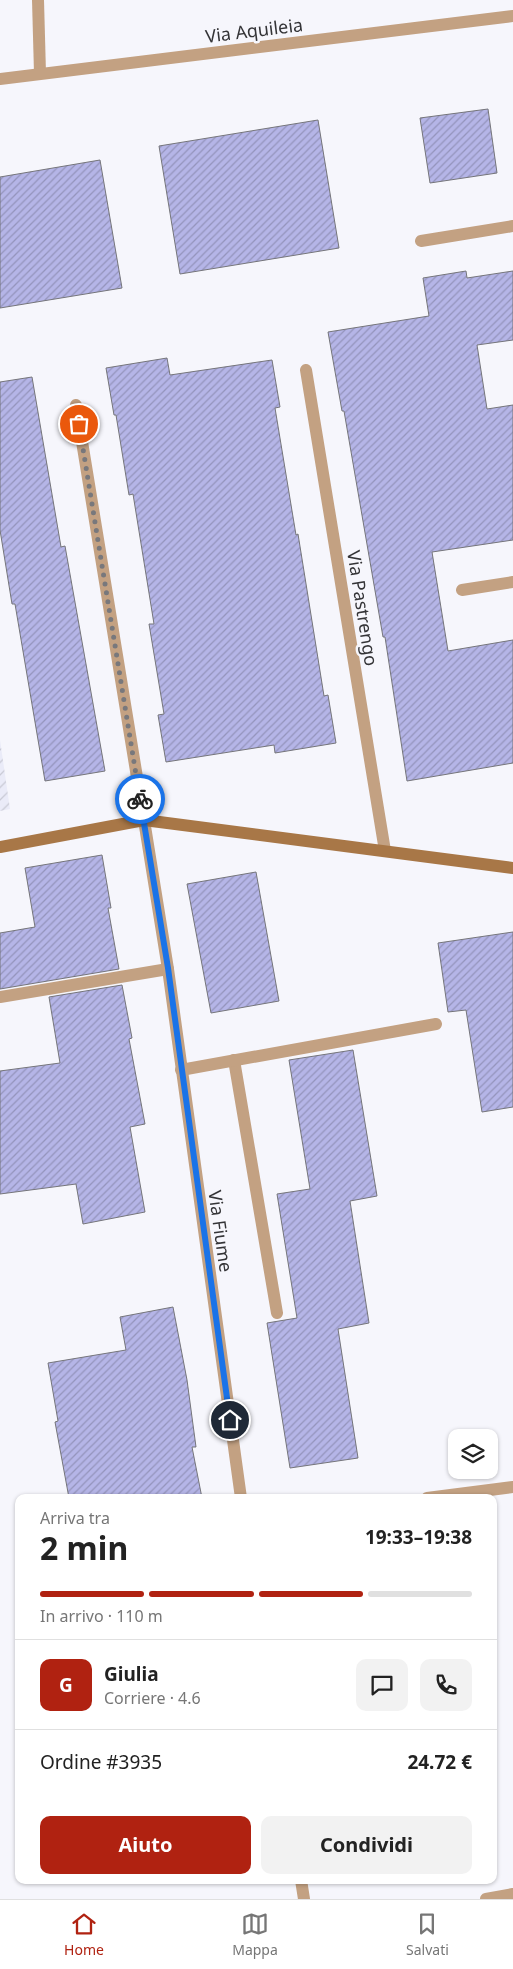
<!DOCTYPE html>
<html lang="it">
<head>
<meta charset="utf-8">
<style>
	:root { --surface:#fff; --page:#f2f2f2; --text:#222; --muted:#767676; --line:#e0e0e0; --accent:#b02211 }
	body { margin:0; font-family:"Noto Sans",sans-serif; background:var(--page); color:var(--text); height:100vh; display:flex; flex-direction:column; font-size:19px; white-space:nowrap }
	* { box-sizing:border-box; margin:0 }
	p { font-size:16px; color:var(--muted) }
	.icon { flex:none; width:28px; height:28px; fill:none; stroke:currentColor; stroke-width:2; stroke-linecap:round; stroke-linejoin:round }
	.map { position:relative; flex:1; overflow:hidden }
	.sheet { position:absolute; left:15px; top:1494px; width:482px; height:390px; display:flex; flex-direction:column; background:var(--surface); border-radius:10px; box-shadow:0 1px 4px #0004 }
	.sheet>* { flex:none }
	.fabs { position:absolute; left:448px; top:1429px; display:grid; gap:10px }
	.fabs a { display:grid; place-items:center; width:50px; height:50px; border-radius:10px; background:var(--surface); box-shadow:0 1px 4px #0004; font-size:25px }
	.pin { position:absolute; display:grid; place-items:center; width:42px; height:42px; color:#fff; margin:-21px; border:2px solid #fff; border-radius:50%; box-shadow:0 1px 5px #0007 }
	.courier { position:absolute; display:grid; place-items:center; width:50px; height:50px; margin:-25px; border:4px solid #1a73e8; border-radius:50%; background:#fff; color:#222; box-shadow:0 1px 6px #0007 }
	.headline em { font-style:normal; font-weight:700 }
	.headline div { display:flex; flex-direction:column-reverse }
	.headline { display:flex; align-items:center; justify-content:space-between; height:85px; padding:0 25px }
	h1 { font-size:32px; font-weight:700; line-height:38px }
	.bar { display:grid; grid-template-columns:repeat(4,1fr); gap:8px 5px; align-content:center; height:60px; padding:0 25px }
	.bar i { height:6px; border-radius:4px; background:var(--line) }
	.bar .on { background:var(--accent) }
	.bar p { grid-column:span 4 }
	.line { display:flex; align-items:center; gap:12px; padding:0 25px; border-top:1px solid var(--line) }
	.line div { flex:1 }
	.round { display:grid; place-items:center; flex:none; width:52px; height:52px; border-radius:10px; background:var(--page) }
	.cta { display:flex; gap:10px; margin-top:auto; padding:10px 25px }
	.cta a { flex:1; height:58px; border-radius:10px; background:var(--accent); color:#fff; font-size:20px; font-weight:700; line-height:58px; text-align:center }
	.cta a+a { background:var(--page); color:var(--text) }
	.tab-bar { display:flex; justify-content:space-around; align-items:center; height:70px; border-top:1px solid var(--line); background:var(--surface); font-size:14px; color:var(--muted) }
	.tab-bar a { display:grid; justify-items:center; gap:2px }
	.tab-bar .on { color:var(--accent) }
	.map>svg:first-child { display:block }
	.industrial { fill:url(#industrial-furrows) }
	.building { fill:url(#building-hatch); stroke:#75757a }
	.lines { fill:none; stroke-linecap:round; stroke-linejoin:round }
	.lane { stroke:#c3a182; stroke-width:12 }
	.street { stroke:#c3a182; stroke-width:12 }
	.secondary { stroke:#a87747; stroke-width:12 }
	.done { stroke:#78787c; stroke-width:5; stroke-dasharray:0 9 }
	.route { stroke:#1a73e8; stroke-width:6 }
	.labels { text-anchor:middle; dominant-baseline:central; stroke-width:5; stroke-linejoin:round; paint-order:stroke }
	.street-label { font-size:18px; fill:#343437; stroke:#f6f6fc }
</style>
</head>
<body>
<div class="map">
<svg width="513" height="1899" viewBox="0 0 513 1899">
	<defs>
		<pattern id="industrial-furrows" width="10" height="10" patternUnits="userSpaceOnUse" patternTransform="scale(1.25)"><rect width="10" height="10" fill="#eaebf8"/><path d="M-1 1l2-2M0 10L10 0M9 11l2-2" fill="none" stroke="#c9cad5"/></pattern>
		<pattern id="building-hatch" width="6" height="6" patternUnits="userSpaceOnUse" patternTransform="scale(1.25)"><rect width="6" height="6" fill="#b5b5e7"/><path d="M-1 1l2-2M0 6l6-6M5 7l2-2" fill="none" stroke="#9494bc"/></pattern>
	</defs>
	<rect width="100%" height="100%" fill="#f6f6fc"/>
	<polygon class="industrial" points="0,740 10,809 0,811"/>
	<g class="building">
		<polygon points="488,109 497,173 430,183 420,118"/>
		<polygon points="318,120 339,248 180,274 159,146"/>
		<polygon points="100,160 122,288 0,308 0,177"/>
		<polygon points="466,271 467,278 513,271 513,340 477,345 487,409 513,405 513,540 432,552 448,651 513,640 513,763 407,781 385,637 383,637 344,411 342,411 328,332 429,316 423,278"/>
		<polygon points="167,358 170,375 272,360 280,407 275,408 296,535 298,534 324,696 328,695 336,743 275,753 274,745 166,762 158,715 164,714 149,624 154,624 133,494 129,495 116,415 114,415 106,368"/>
		<polygon points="32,377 61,547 65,546 105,771 45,781 15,604 12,604 0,530 0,382"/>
		<polygon points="102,855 111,908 108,908 119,969 0,989 0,933 35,927 25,868"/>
		<polygon points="256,872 279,1001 211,1013 187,884"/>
		<polygon points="513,932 513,1107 482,1112 466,1010 448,1012 438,943"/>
		<polygon points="122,985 132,1038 129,1039 145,1124 130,1127 145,1212 83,1224 76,1184 0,1194 0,1071 60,1063 49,997"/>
		<polygon points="353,1050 377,1196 350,1201 369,1323 338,1329 358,1458 290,1468 267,1323 297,1318 277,1194 310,1189 289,1060"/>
		<polygon points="173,1307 187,1380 196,1447 192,1447 202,1498 69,1498 55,1422 58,1421 48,1363 126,1350 120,1317"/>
	</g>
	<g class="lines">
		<g class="lane">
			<polyline points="38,0 40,73"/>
			<polyline points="306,370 385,851"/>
			<polyline points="76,405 144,820"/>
			<polyline points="0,997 168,969"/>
			<polyline points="234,1060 277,1313"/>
			<polyline points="181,1070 436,1024"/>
		</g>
		<g class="street">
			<polyline points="0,79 513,16"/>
			<polyline points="421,241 513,226"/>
			<polyline points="462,590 513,582"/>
			<polyline points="144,820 168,969 241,1498"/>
			<polyline points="427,1498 513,1487"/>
			<polyline points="301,1880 304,1899"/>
			<polyline points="486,1899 513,1894"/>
		</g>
		<polyline class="secondary" points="0,847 144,820 513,868"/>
	</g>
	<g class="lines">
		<polyline class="done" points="79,424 140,799"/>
		<polyline class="route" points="140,799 168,968 230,1420"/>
	</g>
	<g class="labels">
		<g class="street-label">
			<text transform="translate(254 30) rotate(-7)">Via Aquileia</text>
			<text transform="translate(363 608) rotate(81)">Via Pastrengo</text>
			<text transform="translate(221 1231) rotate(82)">Via Fiume</text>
		</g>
	</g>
</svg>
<div class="fabs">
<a><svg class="icon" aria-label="layers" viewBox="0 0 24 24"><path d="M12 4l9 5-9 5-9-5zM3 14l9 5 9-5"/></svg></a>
</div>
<div class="pin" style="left:79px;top:424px;background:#ea580c"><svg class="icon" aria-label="bag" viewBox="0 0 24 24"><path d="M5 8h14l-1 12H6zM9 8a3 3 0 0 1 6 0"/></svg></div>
<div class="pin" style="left:230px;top:1420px;background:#1f2937"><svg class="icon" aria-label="home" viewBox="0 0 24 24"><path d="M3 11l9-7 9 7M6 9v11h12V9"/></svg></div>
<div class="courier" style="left:140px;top:799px"><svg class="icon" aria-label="bike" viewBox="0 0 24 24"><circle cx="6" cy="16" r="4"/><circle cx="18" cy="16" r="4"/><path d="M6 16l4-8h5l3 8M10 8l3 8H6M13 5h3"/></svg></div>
<section class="sheet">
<div class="headline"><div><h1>2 min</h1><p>Arriva tra</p></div><em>19:33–19:38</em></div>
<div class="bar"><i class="on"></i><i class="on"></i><i class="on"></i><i></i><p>In arrivo · 110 m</p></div>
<div class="line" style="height:90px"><b class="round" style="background:var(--accent);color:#fff">G</b><div><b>Giulia</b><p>Corriere · 4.6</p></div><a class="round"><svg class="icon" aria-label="chat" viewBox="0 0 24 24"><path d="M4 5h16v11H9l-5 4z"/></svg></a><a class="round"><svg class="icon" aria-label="phone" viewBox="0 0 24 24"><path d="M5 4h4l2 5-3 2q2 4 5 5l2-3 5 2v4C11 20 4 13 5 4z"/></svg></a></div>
<div class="line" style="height:65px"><div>Ordine #3935</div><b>24.72 €</b></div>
<div class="cta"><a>Aiuto</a><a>Condividi</a></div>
</section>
</div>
<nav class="tab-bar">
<a class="on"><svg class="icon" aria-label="home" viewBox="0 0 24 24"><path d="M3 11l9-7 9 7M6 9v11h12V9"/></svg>Home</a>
<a><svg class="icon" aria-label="map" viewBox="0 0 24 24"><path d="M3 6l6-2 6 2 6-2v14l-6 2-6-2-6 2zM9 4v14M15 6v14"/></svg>Mappa</a>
<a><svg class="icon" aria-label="saved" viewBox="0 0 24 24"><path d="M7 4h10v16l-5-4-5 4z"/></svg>Salvati</a>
</nav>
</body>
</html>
